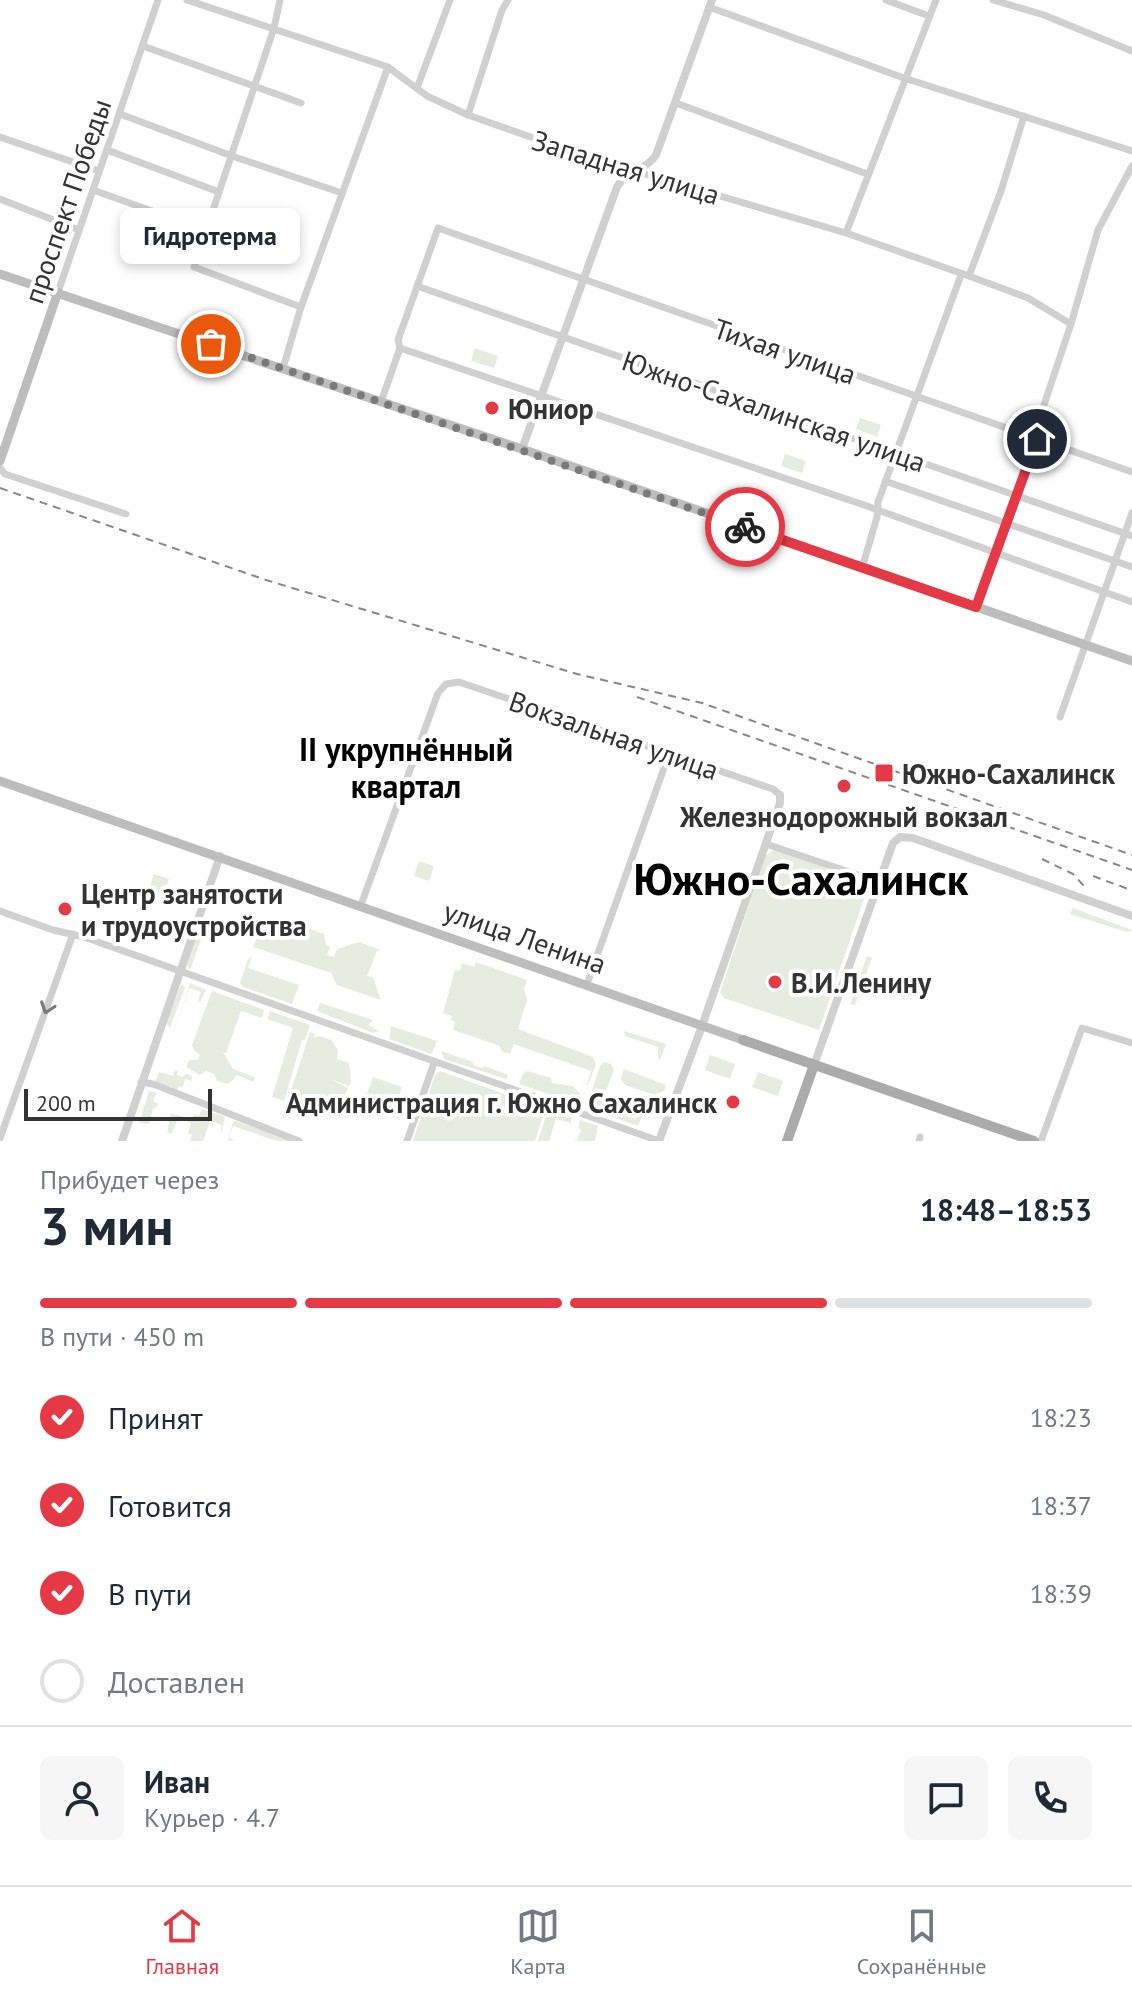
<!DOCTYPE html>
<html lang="ru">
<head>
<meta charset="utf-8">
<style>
	:root { --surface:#fff; --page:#f6f6f7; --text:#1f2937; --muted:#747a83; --line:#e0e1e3; --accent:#e63946 }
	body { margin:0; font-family:"PT Sans",sans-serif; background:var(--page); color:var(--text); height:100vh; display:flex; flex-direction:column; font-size:30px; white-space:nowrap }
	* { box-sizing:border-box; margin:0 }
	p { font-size:26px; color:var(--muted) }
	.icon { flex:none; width:44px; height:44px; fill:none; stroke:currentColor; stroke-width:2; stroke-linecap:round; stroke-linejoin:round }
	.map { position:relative; height:1141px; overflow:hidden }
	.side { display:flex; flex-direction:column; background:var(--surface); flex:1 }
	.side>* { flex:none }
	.scale { position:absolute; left:24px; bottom:20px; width:188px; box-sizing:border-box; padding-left:8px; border:4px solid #333; border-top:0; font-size:22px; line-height:28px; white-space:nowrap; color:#333; -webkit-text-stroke:6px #fff; paint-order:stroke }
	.pin { position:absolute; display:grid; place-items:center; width:68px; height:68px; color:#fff; margin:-34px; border:4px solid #fff; border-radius:50%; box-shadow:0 2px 8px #0007 }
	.courier { position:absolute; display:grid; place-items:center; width:80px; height:80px; margin:-40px; border:6px solid #e63946; border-radius:50%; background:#fff; color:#222; box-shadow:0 2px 10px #0007 }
	.bubble { position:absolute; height:56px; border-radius:12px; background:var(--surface); box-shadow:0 4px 12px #0003; font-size:26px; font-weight:700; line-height:56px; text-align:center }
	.summary em { font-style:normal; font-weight:700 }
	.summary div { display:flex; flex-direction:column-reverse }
	.summary { display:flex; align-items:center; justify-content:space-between; height:136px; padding:0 40px }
	h1 { font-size:52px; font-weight:700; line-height:60px }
	.bar { display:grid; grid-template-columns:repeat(4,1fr); gap:12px 8px; align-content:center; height:96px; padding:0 40px }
	.bar i { height:10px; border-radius:6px; background:var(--line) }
	.bar .selected { background:var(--accent) }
	.bar p { grid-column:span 4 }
	.line { display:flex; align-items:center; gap:20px; padding:0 40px; border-top:2px solid var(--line) }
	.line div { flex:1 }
	.round { display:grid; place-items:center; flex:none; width:84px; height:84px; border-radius:12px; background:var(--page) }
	ol { padding:0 40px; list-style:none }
	li { display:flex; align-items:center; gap:24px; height:88px }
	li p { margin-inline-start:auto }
	li .icon { padding:8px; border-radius:50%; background:var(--accent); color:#fff; stroke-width:4 }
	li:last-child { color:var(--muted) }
	li i { width:44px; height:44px; border:4px solid var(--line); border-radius:50% }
	.tab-bar { display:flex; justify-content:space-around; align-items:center; height:112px; border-top:2px solid var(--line); background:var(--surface); font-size:22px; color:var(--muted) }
	.tab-bar a { display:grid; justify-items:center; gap:4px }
	.tab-bar .selected { color:var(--accent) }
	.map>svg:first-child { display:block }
	.green { fill:#e6ecdf }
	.water { fill:#cfe2ee }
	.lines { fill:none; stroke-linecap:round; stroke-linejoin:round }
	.minor { stroke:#d0d0d0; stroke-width:7 }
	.tertiary { stroke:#d0d0d0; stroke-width:8 }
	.secondary { stroke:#bdbdbd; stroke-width:9 }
	.primary { stroke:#ababab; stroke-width:10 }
	.rail { stroke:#888; stroke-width:2; stroke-dasharray:8 6; stroke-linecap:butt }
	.oneway { stroke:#7a7a7a }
	.done { stroke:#7a7a7a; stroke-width:8; stroke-dasharray:0 14.4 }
	.route { stroke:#e63946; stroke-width:10 }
	.poi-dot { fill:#e63946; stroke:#fff; stroke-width:3 }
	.labels { text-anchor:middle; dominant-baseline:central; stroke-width:8; stroke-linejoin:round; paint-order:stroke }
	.street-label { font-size:28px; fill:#333; stroke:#fff }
	.poi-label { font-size:28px; font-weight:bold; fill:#333; stroke:#fff; text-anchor:start }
	.quarter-label { font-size:32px; font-weight:bold; fill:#000; stroke:#fff }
	.town-label { font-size:44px; font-weight:bold; fill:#000; stroke:#fff }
</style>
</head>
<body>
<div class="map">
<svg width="1132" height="1141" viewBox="0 0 1132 1141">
	<rect width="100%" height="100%" fill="#fff"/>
	<g class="green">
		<polygon points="475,348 498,356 494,368 471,361"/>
		<polygon points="860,418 881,425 877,437 856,429"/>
		<polygon points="785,454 806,461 802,473 781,466"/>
		<polygon points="774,850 862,878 868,887 819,1030 724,998 720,993 765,856"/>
		<polygon points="419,861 434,866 429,881 414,876"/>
		<polygon points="154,874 169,879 164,894 149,889"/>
		<polygon points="1073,908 1132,930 1132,931 1127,932 1070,914"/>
		<polygon points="270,920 293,926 296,924 324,934 326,945 330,947 327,955 334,957 337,949 359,942 381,950 377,951 367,976 373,977 381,1000 337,985 331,973 253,947 263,924"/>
		<polygon points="207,923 190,970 186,964 200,924"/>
		<polygon points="867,956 872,958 855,1005 850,1004"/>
		<polygon points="252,957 248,968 299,985 292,1004 243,987 240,983 248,959"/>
		<polygon points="476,962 527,980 524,989 527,1000 518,1029 593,1057 596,1064 588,1085 579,1083 587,1084 591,1071 514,1044 510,1054 501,1051 500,1046 453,1030 455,1022 451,1020 452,1016 443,1013 455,970 460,971 462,963 474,967"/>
		<polygon points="190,983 206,990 200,1002 198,1001 201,992 189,988 164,1063"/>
		<polygon points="181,984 185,987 170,1028 166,1023"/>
		<polygon points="212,991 264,1010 262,1018 241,1011 226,1053 223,1052 233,1069 255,1077 253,1082 237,1075 232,1081 227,1084 217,1081 214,1074 206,1071 200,1075 186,1067 189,1060 198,1060 200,1055 194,1050 192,1045"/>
		<polygon points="320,1003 373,1020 368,1025 379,1031 373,1033 317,1011"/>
		<polygon points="270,1011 310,1025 305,1040 302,1040 284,1101 272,1097 293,1028 267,1019"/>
		<polygon points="391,1026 437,1041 432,1054 389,1039"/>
		<polygon points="624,1031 666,1044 660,1060 658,1058 658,1047 625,1036"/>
		<polygon points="310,1032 315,1034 314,1038 320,1036 331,1040 338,1050 337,1059 349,1063 351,1081 349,1086 330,1079 348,1088 336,1114 317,1106 303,1108 294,1101 291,1090"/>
		<polygon points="441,1051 473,1062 474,1065 482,1068 485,1066 508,1075 506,1079 444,1059"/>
		<polygon points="710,1055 735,1064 730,1079 705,1070"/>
		<polygon points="604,1062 611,1064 614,1070 598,1112 586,1107 587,1105 600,1066"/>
		<polygon points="624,1069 666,1085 664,1091 655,1095 625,1085 621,1079"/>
		<polygon points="175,1070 178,1071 177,1075 182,1077 186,1074 192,1076 192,1081 185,1079 183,1087 179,1086 177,1091 170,1086 169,1088 155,1082 159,1072 173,1076"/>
		<polygon points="440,1071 538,1106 544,1113 535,1141 413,1141 435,1075"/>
		<polygon points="527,1071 551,1078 552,1083 573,1086 580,1094 578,1104 519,1084 523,1074"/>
		<polygon points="758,1072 783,1081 778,1096 752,1087"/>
		<polygon points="373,1077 402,1087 392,1117 362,1107"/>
		<polygon points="149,1091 157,1093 153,1101 159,1104 153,1109 149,1124 139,1123"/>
		<polygon points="644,1096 648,1102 638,1126 609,1116 614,1103 620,1105 618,1112 636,1119"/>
		<polygon points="202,1109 225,1117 222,1131 220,1131 222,1125 210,1121 203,1141 190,1141 192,1135 188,1133 191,1123 178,1118 172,1134 167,1132 171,1113 192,1120 194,1114 199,1116"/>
		<polygon points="553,1110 571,1116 571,1123 556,1119 549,1141 538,1141 547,1112"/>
		<polygon points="580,1120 598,1126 595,1141 573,1141 577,1140 581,1130 578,1127"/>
		<polygon points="236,1121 294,1141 277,1141 233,1126 229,1138 236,1141 228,1140 233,1122"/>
	</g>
	<polygon class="water" points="798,868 801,869 795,886 804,890 811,872 815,874 809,892 819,895 825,877 828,878 820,900 790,890"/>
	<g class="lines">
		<g class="minor">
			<polyline points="187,0 388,67 427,96 468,115 619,168 645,174 846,233 969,276 1028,298 1071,324"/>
			<polyline points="280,0 274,28 194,267 301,307"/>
			<polyline points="886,0 929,16"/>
			<polyline points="993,0 1044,15 1132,51"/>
			<polyline points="709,7 904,78 1132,151"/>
			<polyline points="143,46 301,103"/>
			<polyline points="417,88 450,0"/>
			<polyline points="676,103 867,174"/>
			<polyline points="120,114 232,156 342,193"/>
			<polyline points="468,115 502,10 508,0"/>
			<polyline points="0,137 99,171"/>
			<polyline points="107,150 219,192"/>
			<polyline points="93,190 205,230"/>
			<polyline points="0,199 79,230"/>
			<polyline points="846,233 936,0"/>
			<polyline points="969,276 1001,191 1024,116"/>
			<polyline points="417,286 1132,536"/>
			<polyline points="58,292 158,0"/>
			<polyline points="400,348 864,505 1132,602"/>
			<polyline points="283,368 301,307 388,67"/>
			<polyline points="381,402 400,348 398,340 438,228 1132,472"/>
			<polyline points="0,468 5,474 126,514"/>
			<polyline points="885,481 1132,567"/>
			<polyline points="862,568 877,517 878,502 961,275"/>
			<polyline points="976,607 1037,439 1035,432 1071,324 1098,230 1132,166"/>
			<polyline points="1060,717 1132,513"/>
			<polyline points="766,844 879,882"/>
			<polyline points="361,905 438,693 446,684 459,682 773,789 780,795"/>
			<polyline points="0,911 53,930 84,937 659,1141"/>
			<polyline points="587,984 669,754"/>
			<polyline points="141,1082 153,1084 299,1141"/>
			<polyline points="0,1138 73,934"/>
			<polyline points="407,1141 434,1063"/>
			<polyline points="919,1141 920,1137"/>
			<polyline points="1041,1141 1082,1028 1132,1043"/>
		</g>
		<g class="tertiary">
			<path d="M 522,449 L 617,187 C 626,170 646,171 656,155 L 712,0"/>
			<polyline points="814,1065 893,843 900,837 913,838 1132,916"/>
			<polyline points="122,1141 220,856"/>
			<polyline points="659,1141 702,1026 780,803 780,795"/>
		</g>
		<g class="secondary">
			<polyline points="0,274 522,449 1132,661"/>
			<polyline points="0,461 58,292"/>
			<polyline points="0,781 743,1040"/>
		</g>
		<g class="primary">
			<polyline points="743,1040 1034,1141"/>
			<polyline points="787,1141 814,1065"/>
		</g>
		<g class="rail">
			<polyline points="0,488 266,580 577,674 702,703 1132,855"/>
			<polyline points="637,697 1132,870"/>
			<polyline points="1042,859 1073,874 1084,886"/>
			<polyline points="1093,876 1131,890"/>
		</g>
	</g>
	<defs><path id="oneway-chevron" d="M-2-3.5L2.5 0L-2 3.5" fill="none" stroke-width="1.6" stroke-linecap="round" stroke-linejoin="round" transform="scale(2)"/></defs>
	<use class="oneway" href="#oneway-chevron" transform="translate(47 1008) rotate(109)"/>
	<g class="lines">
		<polyline class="done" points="211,344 745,527"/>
		<polyline class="route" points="745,527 976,607 1037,439"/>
	</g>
	<g class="poi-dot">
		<circle cx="492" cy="408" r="8"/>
		<rect x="874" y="763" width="20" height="20" rx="4"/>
		<circle cx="844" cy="786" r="8"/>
		<circle cx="65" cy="909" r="8"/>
		<circle cx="775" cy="982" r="8"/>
		<circle cx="733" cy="1102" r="8"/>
	</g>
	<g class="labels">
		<g class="street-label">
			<text transform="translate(626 167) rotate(17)">Западная улица</text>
			<text transform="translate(67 201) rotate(-71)">проспект Победы</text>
			<text transform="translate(785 351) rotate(19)">Тихая улица</text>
			<text transform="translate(774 411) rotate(19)">Южно-Сахалинская улица</text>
			<text transform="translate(614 735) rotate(19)">Вокзальная улица</text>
			<text transform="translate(525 937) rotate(19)">улица Ленина</text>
		</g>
		<g class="poi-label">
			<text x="508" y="408">Юниор</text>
			<text x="902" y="773">Южно-Сахалинск</text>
			<text x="844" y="816" text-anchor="middle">Железнодорожный вокзал</text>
			<text x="81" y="893">Центр занятости<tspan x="81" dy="32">и трудоустройства</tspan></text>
			<text x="791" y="982">В.И.Ленину</text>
			<text x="717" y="1102" text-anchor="end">Администрация г. Южно Сахалинск</text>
		</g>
		<g class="quarter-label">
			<text x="406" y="749">II укрупнённый<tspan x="406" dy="37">квартал</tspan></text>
		</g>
		<g class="town-label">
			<text x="801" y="878">Южно-Сахалинск</text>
		</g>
	</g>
</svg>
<div class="scale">200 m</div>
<div class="pin" style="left:211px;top:344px;background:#ea580c"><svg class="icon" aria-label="bag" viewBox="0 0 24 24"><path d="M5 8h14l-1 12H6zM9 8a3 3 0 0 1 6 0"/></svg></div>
<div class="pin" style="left:1037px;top:439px;background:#1f2937"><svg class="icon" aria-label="home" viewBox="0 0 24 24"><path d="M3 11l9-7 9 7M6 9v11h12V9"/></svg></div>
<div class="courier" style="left:745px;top:527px"><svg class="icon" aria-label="bike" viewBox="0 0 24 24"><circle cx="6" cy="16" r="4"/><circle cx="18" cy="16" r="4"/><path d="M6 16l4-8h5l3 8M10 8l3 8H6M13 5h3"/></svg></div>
<div class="bubble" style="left:120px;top:208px;width:180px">Гидротерма</div>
</div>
<section class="side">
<div class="summary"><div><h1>3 мин</h1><p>Прибудет через</p></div><em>18:48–18:53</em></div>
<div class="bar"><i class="selected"></i><i class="selected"></i><i class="selected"></i><i></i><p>В пути · 450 m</p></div>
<ol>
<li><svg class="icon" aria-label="check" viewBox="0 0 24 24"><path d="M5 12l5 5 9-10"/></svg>Принят<p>18:23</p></li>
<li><svg class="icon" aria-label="check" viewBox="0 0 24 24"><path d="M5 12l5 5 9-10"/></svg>Готовится<p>18:37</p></li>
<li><svg class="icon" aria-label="check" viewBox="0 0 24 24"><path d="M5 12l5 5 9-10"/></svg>В пути<p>18:39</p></li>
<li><i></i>Доставлен</li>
</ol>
<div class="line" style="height:144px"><a class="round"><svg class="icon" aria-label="person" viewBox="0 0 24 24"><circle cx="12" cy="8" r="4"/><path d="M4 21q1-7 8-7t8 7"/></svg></a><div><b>Иван</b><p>Курьер · 4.7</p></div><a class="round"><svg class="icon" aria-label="chat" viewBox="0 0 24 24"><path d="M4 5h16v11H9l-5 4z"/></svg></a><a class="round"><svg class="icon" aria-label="phone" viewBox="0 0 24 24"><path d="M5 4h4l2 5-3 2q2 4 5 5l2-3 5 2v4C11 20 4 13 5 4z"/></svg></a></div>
</section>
<nav class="tab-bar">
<a class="selected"><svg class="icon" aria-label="home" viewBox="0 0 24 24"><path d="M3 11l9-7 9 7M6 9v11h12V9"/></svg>Главная</a>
<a><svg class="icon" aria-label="map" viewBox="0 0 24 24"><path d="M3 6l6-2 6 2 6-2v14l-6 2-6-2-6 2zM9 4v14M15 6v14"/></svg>Карта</a>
<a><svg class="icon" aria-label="saved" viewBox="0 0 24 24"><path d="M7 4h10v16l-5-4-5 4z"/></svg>Сохранённые</a>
</nav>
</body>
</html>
